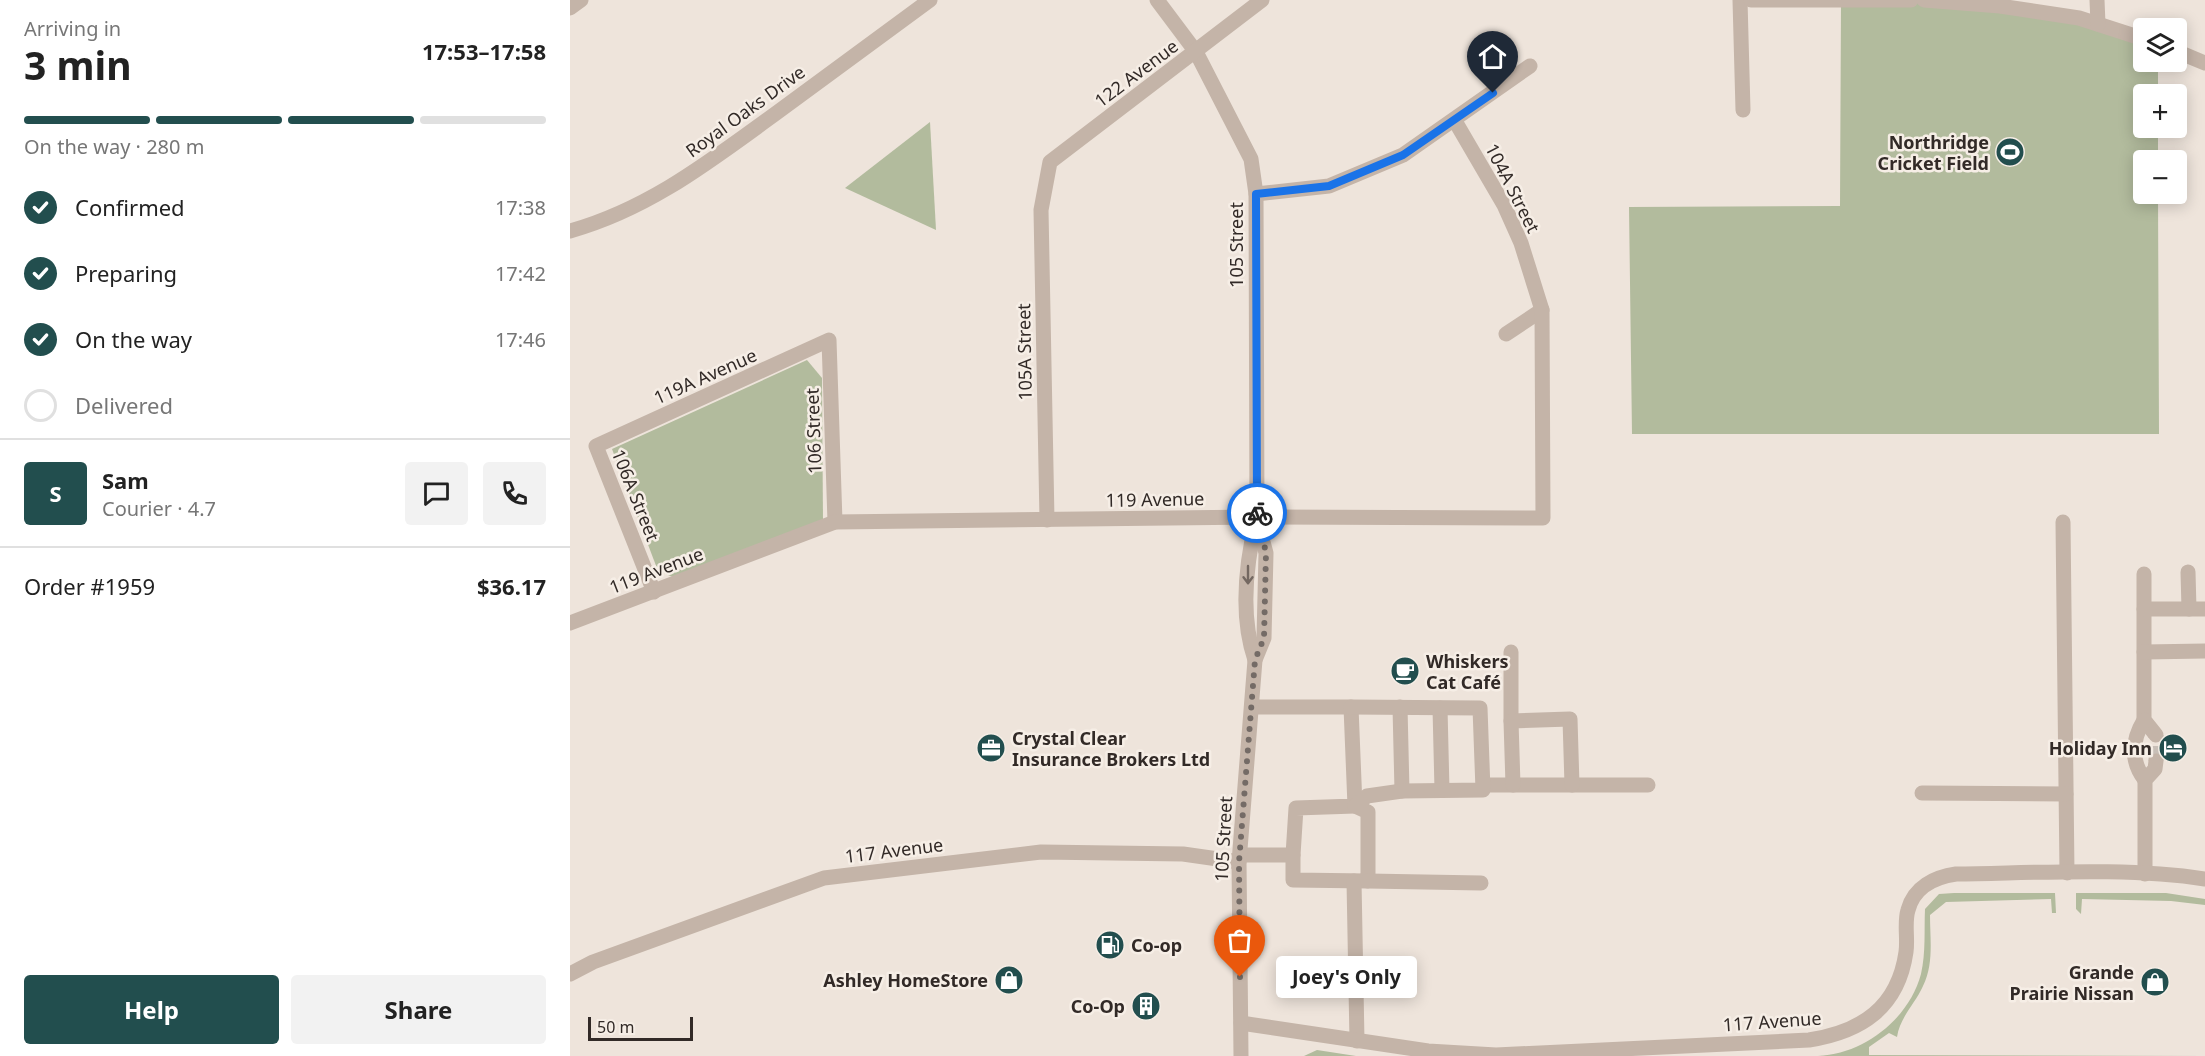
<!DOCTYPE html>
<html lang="en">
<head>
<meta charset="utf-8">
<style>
	:root { --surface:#fff; --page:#f2f2f2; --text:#222; --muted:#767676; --line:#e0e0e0; --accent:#224e4e }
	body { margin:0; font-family:"Noto Sans",sans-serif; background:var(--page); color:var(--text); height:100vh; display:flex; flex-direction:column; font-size:22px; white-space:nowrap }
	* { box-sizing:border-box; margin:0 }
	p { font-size:20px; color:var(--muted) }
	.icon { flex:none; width:33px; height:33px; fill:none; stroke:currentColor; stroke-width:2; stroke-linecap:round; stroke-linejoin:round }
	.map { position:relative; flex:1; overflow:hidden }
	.side { display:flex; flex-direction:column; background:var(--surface); width:570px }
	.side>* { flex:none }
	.buttons { position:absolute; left:1563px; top:18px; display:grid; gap:12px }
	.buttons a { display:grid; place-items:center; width:54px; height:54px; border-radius:6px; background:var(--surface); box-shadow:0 3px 15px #0003; font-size:30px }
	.scale { position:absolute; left:18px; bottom:15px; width:105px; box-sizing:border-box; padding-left:6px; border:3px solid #322a27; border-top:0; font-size:16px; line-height:21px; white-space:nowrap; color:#322a27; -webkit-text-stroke:4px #f6eee6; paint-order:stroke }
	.pin { position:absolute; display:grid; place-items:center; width:51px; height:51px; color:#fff; margin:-62px -26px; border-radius:50% 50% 50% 0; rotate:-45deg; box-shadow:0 0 6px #0007 }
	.pin .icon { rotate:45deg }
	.courier { position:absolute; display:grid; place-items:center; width:60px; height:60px; margin:-30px; border:4px solid #1a73e8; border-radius:50%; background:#fff; color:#222; box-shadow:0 2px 8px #0007 }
	.bubble { position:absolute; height:42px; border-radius:6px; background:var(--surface); box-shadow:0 3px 15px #0003; font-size:20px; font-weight:700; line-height:42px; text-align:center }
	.head em { font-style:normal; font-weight:700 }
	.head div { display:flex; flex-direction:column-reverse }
	.head { display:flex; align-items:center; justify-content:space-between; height:102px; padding:0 24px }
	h1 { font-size:39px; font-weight:700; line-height:45px }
	.bar { display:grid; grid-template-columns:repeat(4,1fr); gap:9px 6px; align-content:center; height:72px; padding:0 24px }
	.bar i { height:8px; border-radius:4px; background:var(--line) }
	.bar .current { background:var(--accent) }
	.bar p { grid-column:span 4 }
	.line { display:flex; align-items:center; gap:15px; padding:0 24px; border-top:2px solid var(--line) }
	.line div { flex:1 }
	.round { display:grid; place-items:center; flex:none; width:63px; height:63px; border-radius:6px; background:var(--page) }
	ol { padding:0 24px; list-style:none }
	li { display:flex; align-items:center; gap:18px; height:66px }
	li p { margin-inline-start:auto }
	li .icon { padding:6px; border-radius:50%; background:var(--accent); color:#fff; stroke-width:4 }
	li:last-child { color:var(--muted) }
	li i { width:33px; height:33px; border:3px solid var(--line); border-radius:50% }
	.action { display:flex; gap:12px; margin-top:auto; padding:12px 24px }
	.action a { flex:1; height:69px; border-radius:6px; background:var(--accent); color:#fff; font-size:24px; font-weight:700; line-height:69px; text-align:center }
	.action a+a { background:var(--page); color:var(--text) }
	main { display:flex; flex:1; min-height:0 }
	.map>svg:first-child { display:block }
	.green { fill:#b2bb9d }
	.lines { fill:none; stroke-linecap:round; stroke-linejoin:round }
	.minor-tunnel { stroke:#c8bfb7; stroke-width:15; stroke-dasharray:15 8; stroke-linecap:butt }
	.minor { stroke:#c4b4a8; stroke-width:15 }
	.oneway { stroke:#746861 }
	.done { stroke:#746b66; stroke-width:6; stroke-dasharray:0 10.8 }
	.route { stroke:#1a73e8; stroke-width:8 }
	.labels { text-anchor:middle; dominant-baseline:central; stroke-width:5; stroke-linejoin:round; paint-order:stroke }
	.street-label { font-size:18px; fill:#322a27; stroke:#f6eee6 }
	.poi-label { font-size:18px; font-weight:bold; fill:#322a27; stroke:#f6eee6; text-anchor:end }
</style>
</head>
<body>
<main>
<section class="side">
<div class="head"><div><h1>3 min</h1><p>Arriving in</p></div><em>17:53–17:58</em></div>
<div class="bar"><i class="current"></i><i class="current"></i><i class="current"></i><i></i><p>On the way · 280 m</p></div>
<ol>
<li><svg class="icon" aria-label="check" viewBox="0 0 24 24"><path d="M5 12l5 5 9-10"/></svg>Confirmed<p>17:38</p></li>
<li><svg class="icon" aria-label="check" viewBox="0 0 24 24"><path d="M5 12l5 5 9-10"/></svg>Preparing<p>17:42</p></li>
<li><svg class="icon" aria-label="check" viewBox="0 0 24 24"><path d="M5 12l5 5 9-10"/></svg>On the way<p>17:46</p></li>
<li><i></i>Delivered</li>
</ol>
<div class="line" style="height:108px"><b class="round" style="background:var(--accent);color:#fff">S</b><div><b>Sam</b><p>Courier · 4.7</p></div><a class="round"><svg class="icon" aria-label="chat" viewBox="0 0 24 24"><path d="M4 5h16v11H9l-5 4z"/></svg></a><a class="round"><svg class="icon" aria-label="phone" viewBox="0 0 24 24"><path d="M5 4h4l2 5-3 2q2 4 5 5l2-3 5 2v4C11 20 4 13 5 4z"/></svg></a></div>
<div class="line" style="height:78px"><div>Order #1959</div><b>$36.17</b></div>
<div class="action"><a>Help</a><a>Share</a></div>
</section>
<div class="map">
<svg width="1635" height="1056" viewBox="0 0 1635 1056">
	<rect width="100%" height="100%" fill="#eee4db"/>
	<g class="green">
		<polygon points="1354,0 1430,6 1573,39 1574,62 1588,62 1588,94 1574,94 1574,128 1588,128 1588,160 1574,160 1574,194 1588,194 1589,434 1062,434 1059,207 1270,206 1271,2"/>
		<polygon points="360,122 366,230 275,188"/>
		<polygon points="237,360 252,378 253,522 103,577 88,571 42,449"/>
		<path d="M 1384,893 L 1485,893 L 1486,913 L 1482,913 L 1481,899 L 1376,902 L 1360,915 C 1360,939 1364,964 1353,986 C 1345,1004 1330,1017 1327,1037 L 1319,1033 L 1299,1047 L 1299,1055 L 1635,1056 L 1248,1056 C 1294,1054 1339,1019 1351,974 C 1356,952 1354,931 1355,909 L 1369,894 Z"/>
		<polygon points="1506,893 1596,893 1635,899 1635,905 1601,901 1512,899 1511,914 1506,909"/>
		<polygon points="747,1050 786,1056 734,1056"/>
	</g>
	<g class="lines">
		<polyline class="minor-tunnel" points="1586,761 1586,735"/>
		<g class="minor">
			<path d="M 587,0 L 626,52 L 681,159 L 686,194 L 687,517 C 676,562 670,616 685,660"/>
			<polyline points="1170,0 1173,110"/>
			<polyline points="1181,0 1341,0"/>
			<polyline points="1354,0 1430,6 1509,18 1574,39"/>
			<polyline points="1527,0 1528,24"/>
			<polyline points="0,8 11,0"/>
			<polyline points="1606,51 1635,63"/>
			<polyline points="686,194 759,186 833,155 960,66"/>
			<path d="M 0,231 C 79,209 140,161 205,114 C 257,76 308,38 360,0"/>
			<polyline points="936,334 972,310"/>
			<polyline points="477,520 471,210 480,162 692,0"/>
			<polyline points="1493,522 1497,873"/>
			<polyline points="1618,572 1619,609"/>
			<polyline points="1574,574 1574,720 1586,735"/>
			<polyline points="84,592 26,446 259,340 265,522"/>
			<polyline points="1574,609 1635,609"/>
			<polyline points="0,623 265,522 687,517 973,518 972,310 951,243 934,205 885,121"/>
			<polyline points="941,652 941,721"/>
			<polyline points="1574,652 1635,651"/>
			<polyline points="830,707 832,791"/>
			<polyline points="870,708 872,790"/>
			<path d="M 1574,720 C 1562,740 1560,761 1575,780"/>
			<polyline points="913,785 1078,785"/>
			<polyline points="943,785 941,721 1000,719 1002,785"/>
			<polyline points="1352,793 1496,794"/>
			<polyline points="670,855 723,855 726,808 785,806 781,707 682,707"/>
			<polyline points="723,855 723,880 798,881 798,812 785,806 797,796 832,791 913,790 910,708 781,707"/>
			<polyline points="1575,874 1575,780 1585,769 1586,761"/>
			<polyline points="784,881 787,1041"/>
			<polyline points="798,881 911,883"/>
			<polyline points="0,974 23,962 254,878 471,852 613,854 669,862"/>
			<path d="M 671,1023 L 858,1051 L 926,1055 L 1239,1040 C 1291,1032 1328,1008 1336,952 C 1338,938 1334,923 1338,910 C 1344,887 1365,877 1386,874 C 1465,873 1558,867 1635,879"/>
			<polyline points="671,1056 669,862 685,660 694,638 696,553 687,520"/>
		</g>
	</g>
	<defs><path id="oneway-shaft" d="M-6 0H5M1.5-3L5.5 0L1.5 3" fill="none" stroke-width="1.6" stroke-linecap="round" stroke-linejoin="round" transform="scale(1.5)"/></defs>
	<use class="oneway" href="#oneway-shaft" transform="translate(678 575) rotate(90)"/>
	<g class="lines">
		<polyline class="done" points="670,977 669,862 685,660 694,638 696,553 687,513"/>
		<polyline class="route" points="687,513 686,194 759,186 833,155 923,93"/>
	</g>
	<defs>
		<g id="stadium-disc" transform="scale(1.5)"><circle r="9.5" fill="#224e4e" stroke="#f6eee6"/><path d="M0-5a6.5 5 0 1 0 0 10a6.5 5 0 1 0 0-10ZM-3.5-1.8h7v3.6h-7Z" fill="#fff"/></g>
		<g id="cafe-disc" transform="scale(1.5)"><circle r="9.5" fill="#224e4e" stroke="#f6eee6"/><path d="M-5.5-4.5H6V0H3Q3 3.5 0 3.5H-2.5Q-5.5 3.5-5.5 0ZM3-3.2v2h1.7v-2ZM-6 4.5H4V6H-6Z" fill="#fff"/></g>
		<g id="office-disc" transform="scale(1.5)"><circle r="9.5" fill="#224e4e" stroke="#f6eee6"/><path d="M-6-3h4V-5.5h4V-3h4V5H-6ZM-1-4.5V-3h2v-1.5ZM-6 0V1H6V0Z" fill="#fff"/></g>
		<g id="hotel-disc" transform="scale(1.5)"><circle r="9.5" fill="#224e4e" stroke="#f6eee6"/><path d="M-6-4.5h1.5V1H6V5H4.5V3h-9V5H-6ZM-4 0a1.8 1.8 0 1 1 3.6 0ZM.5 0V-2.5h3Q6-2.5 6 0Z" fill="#fff"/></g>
		<g id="fuel-disc" transform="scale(1.5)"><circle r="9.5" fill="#224e4e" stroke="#f6eee6"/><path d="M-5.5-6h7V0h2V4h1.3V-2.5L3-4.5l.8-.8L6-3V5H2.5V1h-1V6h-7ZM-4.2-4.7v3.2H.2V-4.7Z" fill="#fff"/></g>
		<g id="shop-disc" transform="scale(1.5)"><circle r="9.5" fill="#224e4e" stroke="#f6eee6"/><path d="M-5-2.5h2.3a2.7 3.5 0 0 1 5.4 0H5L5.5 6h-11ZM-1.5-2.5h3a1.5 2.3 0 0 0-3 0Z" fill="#fff"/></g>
		<g id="building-disc" transform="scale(1.5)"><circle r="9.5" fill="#224e4e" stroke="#f6eee6"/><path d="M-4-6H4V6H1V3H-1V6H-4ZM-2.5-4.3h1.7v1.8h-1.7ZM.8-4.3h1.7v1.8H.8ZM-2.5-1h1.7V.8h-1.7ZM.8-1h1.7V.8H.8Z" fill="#fff"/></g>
	</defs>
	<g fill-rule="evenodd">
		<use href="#stadium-disc" x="1440" y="152"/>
		<use href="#cafe-disc" x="835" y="671"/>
		<use href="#office-disc" x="421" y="748"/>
		<use href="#hotel-disc" x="1603" y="748"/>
		<use href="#fuel-disc" x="540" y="945"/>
		<use href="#shop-disc" x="439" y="980"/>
		<use href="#shop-disc" x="1585" y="982"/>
		<use href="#building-disc" x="576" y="1006"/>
	</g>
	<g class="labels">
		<g class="street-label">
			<text transform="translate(566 73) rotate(-37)">122 Avenue</text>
			<text transform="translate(175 111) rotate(-36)">Royal Oaks Drive</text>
			<text transform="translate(943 188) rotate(63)">104A Street</text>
			<text transform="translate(666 245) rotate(-90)">105 Street</text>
			<text transform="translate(454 352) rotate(-91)">105A Street</text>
			<text transform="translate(135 376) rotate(-24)">119A Avenue</text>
			<text transform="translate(243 431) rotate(-92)">106 Street</text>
			<text transform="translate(66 495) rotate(68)">106A Street</text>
			<text transform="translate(585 499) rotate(-1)">119 Avenue</text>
			<text transform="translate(86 570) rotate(-21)">119 Avenue</text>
			<text transform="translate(653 839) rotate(-87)">105 Street</text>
			<text transform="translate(324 850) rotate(-7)">117 Avenue</text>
			<text transform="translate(1202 1021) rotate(-4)">117 Avenue</text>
		</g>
		<g class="poi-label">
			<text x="1419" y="142">Northridge<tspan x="1419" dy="21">Cricket Field</tspan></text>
			<text x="856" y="661" text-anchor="start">Whiskers<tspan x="856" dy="21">Cat Café</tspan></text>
			<text x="442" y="738" text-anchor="start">Crystal Clear<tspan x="442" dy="21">Insurance Brokers Ltd</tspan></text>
			<text x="1582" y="748">Holiday Inn</text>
			<text x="561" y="945" text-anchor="start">Co-op</text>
			<text x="1564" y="972">Grande<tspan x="1564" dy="21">Prairie Nissan</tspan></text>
			<text x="418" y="980">Ashley HomeStore</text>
			<text x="555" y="1006">Co-Op</text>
		</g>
	</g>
</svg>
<div class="buttons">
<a><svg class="icon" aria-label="layers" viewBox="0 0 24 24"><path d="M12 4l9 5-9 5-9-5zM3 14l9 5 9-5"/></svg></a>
<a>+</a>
<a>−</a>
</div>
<div class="scale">50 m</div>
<div class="pin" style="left:670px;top:977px;background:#ea580c"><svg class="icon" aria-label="bag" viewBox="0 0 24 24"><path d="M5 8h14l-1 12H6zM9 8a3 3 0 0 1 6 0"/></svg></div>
<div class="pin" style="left:923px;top:93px;background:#1f2937"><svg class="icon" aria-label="home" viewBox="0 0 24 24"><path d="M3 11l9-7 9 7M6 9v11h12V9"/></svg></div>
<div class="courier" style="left:687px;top:513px"><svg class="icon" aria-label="bike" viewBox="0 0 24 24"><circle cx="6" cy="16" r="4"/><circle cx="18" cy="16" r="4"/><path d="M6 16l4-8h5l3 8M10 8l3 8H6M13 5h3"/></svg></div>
<div class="bubble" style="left:706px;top:956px;width:141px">Joey's Only</div>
</div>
</main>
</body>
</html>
